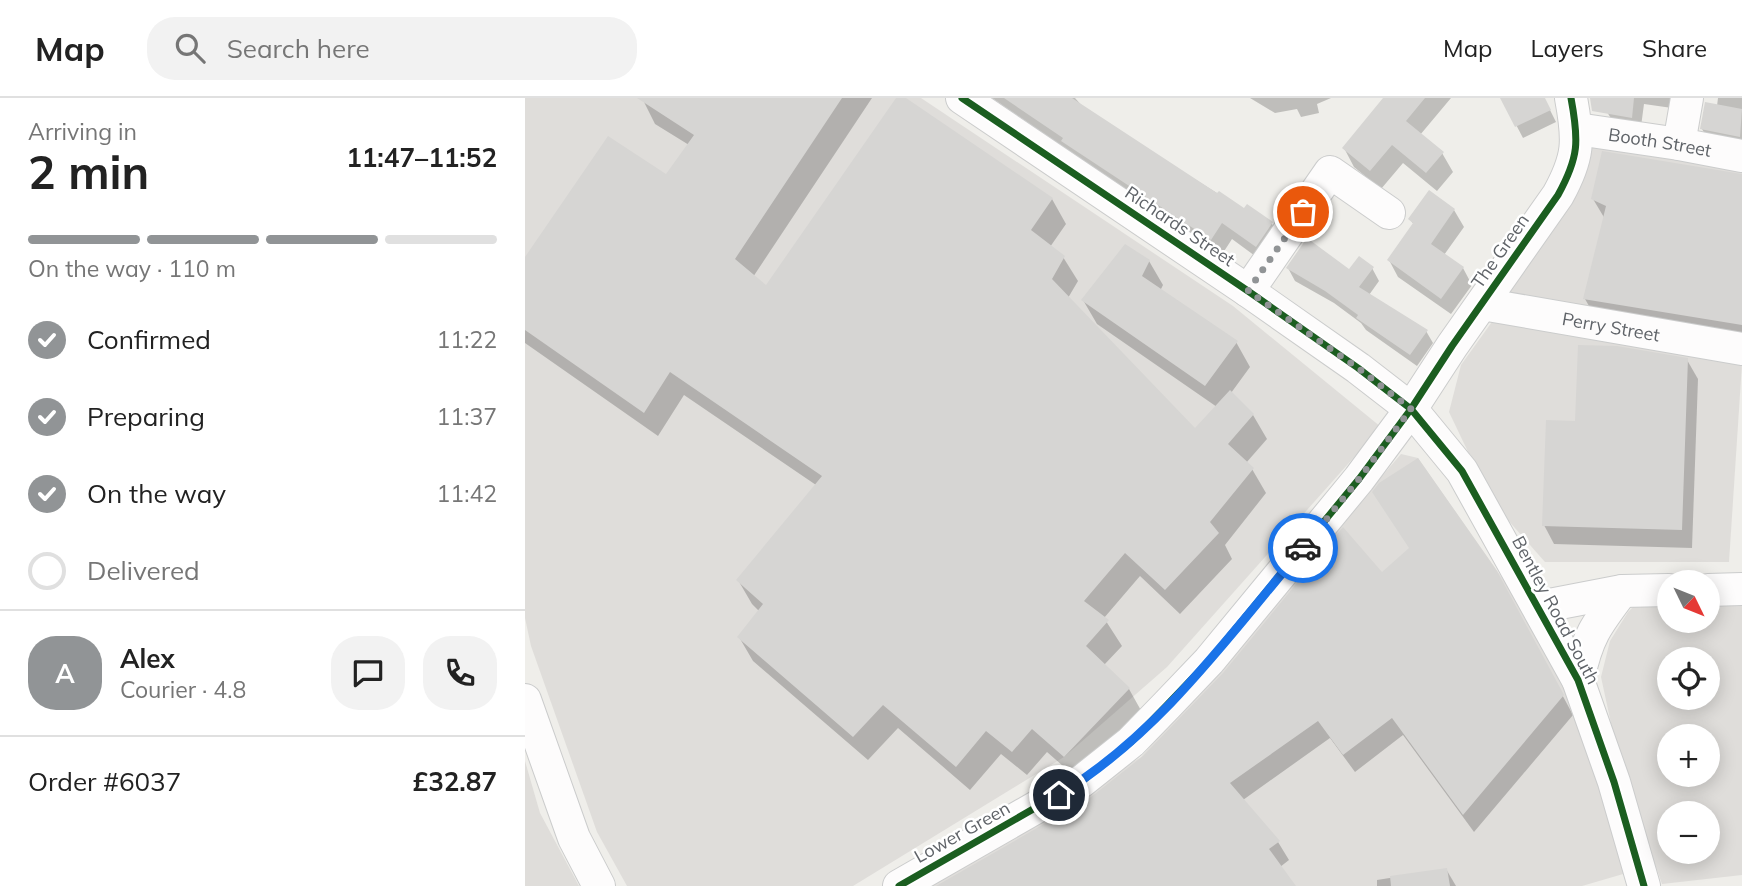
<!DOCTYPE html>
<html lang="en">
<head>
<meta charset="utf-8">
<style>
	:root { --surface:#fff; --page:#f2f2f2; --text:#222; --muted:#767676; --line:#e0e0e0; --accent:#919496 }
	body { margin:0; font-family:Mulish,sans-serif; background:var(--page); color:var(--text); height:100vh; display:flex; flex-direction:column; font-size:26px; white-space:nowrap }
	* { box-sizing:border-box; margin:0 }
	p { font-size:23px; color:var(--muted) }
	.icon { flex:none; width:38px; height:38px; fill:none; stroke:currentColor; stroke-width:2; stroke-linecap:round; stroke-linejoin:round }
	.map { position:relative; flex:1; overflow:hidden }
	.details { display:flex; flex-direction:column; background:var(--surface); width:525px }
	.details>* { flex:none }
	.needle { width:46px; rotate:133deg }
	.tools { position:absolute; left:1132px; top:472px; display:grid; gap:14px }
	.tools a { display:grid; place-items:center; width:63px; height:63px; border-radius:50%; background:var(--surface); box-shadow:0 4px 18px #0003; font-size:35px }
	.pin { position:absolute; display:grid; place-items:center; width:60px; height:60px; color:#fff; margin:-30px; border:4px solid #fff; border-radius:50%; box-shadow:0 2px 7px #0007 }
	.courier { position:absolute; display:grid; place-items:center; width:70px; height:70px; margin:-35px; border:5px solid #1a73e8; border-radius:50%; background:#fff; color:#222; box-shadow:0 2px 9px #0007 }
	.head em { font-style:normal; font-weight:700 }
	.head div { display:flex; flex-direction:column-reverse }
	.head { display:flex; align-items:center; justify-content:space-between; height:119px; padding:0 28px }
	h1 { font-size:46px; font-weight:700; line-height:52px }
	.bar { display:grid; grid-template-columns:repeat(4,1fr); gap:10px 7px; align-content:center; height:84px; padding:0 28px }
	.bar i { height:9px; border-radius:5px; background:var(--line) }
	.bar .active { background:var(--accent) }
	.bar p { grid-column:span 4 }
	.line { display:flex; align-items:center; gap:18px; padding:0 28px; border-top:2px solid var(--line) }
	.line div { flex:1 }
	.round { display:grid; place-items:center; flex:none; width:74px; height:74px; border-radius:28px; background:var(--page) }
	ol { padding:0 28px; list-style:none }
	li { display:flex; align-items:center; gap:21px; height:77px }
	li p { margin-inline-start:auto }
	li .icon { padding:7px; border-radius:50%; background:var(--accent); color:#fff; stroke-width:4 }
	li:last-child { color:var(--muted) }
	li i { width:38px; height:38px; border:4px solid var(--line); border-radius:50% }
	header { display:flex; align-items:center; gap:42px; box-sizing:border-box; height:98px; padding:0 35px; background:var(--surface); border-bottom:2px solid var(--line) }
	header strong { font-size:33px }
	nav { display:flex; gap:38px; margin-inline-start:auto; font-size:24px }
	.search { width:490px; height:63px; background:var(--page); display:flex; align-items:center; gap:18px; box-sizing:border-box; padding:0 24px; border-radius:28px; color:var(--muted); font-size:26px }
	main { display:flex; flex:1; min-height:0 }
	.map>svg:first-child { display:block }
	.industrial { fill:#dfddda; fill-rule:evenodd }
	.shadow { fill:#0003 }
	.building { fill:#d6d5d3 }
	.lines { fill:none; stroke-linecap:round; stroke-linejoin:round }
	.minor-casing { stroke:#cbcccc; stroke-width:34 }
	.minor { stroke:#fdfcfc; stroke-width:32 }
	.cycleway-casing { stroke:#fff; stroke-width:11 }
	.cycleway { stroke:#1b5e20; stroke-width:7 }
	.done { stroke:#919496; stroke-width:7; stroke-dasharray:0 12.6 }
	.route { stroke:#1a73e8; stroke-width:9 }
	.labels { text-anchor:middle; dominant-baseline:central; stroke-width:5; stroke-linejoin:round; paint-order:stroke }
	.street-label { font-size:18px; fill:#5f6368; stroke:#fff }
</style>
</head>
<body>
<header>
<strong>Map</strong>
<div class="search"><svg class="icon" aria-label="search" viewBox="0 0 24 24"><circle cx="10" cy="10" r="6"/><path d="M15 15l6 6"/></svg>Search here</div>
<nav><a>Map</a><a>Layers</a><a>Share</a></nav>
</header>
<main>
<section class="details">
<div class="head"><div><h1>2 min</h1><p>Arriving in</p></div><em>11:47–11:52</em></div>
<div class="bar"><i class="active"></i><i class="active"></i><i class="active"></i><i></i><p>On the way · 110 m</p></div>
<ol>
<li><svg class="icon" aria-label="check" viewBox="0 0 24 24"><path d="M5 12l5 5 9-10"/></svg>Confirmed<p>11:22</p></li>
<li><svg class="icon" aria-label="check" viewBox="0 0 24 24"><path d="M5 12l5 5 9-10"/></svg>Preparing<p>11:37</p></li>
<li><svg class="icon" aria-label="check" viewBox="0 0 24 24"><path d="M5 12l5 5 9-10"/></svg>On the way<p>11:42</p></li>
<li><i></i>Delivered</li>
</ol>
<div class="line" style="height:126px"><b class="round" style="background:var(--accent);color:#fff">A</b><div><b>Alex</b><p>Courier · 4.8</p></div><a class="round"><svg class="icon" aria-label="chat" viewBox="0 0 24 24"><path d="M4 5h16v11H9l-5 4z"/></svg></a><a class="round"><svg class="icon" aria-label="phone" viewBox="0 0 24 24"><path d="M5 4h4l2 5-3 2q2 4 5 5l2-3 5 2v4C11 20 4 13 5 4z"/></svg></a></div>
<div class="line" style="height:91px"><div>Order #6037</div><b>£32.87</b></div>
</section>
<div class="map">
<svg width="1217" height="788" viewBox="0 0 1217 788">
	<rect width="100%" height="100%" fill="#efeeea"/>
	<g class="industrial">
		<polygon points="0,0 396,0 708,208 856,329 642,569 539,659 328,788 102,788 72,734 6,548 0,520"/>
		<polygon points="1070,39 1217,64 1217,238 982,198"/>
		<polygon points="969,221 1217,266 1204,464 1020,464 967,404 924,314 936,267"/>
		<polygon points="876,356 893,360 1001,514 1032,570 1105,774 1057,788 406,788 616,659"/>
		<path d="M 1183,501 L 1217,501 L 1217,777 L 1137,786 L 1095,667 L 1076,579 L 1085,543 L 1103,514 L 1114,503 L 1144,502 L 1144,523 L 1183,523 ZM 1144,562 L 1183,562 L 1183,600 L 1144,600 ZM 1144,639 L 1183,639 L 1183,677 L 1144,677 ZM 1144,716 L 1183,716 L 1183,754 L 1144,754 Z"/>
		<polygon points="0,663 15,715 54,788 0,788"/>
	</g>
	<g class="shadow">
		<polygon points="117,0 347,0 228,179 242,190 373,0 378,0 527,101 541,126 525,149 538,159 553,183 543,200 670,333 692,309 572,226 558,202 624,163 638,187 635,193 711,244 725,269 706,295 728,317 742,341 721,365 727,371 741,395 700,447 707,461 655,516 615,478 579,520 597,548 579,567 604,591 618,616 554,682 522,654 502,677 476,656 445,692 373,630 343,662 228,563 214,539 234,513 227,506 213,482 291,387 159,297 133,338 0,245 0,162 142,78 164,47 130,26"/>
		<polygon points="467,0 550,0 558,9 623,52 719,112 747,126 757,143 741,166 707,141 696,158"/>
		<polygon points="725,0 806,0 792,6 794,15 776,19 772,11 750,15"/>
		<polygon points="860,0 926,0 895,37 917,55 928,74 912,93 878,65 856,91 829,69 819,50"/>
		<polygon points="977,0 1019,0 1031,24 998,40"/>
		<polygon points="1084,0 1159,0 1154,11 1119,6 1115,36 1092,30 1082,14"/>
		<polygon points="1193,0 1217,0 1217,56 1188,50 1177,31 1192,8"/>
		<polygon points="1217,77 1217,244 1071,220 1060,201 1080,121 1068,101"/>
		<polygon points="929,112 939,129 919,157 938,170 947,187 926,216 873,179 864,162 889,127 885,121"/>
		<polygon points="763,170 825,173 847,170 854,183 844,197 901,233 908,245 892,268 841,232 836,225 809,205 770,183"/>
		<polygon points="1162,262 1173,281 1167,450 1029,446 1019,427 1052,325"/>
		<polygon points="857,477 982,494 1048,617 949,734 878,637 830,674 805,640 718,702 753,744 764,762 755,769 769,788 414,788 567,700"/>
		<polygon points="921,771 931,788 852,788 852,782"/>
	</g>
	<g class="building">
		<polygon points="112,0 317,0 210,161 241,187 371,0 381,0 528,100 506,132 540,158 527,181 670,330 705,292 729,316 703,346 729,370 685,424 694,435 640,492 600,455 559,503 584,522 561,548 605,590 539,659 507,631 487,654 461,633 431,669 358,607 328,639 212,539 238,506 211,482 297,378 145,274 119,315 0,232 0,159 83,38 141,76 169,37"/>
		<polygon points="479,0 547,0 692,95 694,93 719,110 722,106 748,124 731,149 697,125 686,142 536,43 538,40"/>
		<polygon points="858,0 900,0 881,23 919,54 901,75 867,47 845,73 817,50"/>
		<polygon points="975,0 1020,0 1026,12 990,29"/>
		<polygon points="1065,0 1109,0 1107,20 1067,13"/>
		<polygon points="1180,4 1217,11 1215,39 1175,31"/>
		<polygon points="1077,53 1217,76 1217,227 1058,201 1081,108 1066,101"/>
		<polygon points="904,92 930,111 906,146 939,169 916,201 862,162 888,125 883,121"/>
		<polygon points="782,140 824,171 834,158 849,169 834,189 903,232 885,257 831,220 833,217 800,193 761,170"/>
		<polygon points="600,146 625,162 617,178 713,243 680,288 556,202"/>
		<polygon points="1053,247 1092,248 1163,260 1157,432 1017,428 1021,322 1050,323"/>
		<polygon points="893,360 972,473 1039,597 938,717 867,620 818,657 793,623 705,685 755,743 744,751 771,788 411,788 566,699 618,658 698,575 818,429 857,474 884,450 847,394 854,385"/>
		<polygon points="922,770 925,788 866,788 865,778"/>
	</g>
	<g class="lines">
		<g class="minor-casing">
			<g id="minor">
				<polyline points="437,0 723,193 833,270 886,311 937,373 1053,582 1089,684 1119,788"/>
				<path id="s1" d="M 1052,31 L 1154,46 L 1217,58"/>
				<polyline points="1154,46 1162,0"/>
				<polyline points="723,193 805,74 864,115"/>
				<path id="s2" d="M 957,206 L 1217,251"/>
				<polyline points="1183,492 1217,491"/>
				<polyline points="1014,509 1097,493 1144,492"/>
				<path d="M 1053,582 C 1062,539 1071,527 1097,493"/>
				<polyline points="0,602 49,740 74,788"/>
				<path d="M 374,788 L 557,683 L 606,644 L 642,607 L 684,563 L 834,381 L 886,311 L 927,248 L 1033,97 C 1054,59 1054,43 1046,0"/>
			</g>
		</g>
		<use href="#minor" class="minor"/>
		<g class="cycleway-casing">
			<g id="cycleway">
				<polyline points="437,0 723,193 833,270 886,311 937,373 1053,582 1089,684 1119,788"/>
				<path d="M 374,788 L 557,683 L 606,644 L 642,607 L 684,563 L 834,381 L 886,311 L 927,248 L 1033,97 C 1054,59 1054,43 1046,0"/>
			</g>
		</g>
		<use href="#cycleway" class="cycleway"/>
	</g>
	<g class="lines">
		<polyline class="done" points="778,450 834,381 886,311 833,270 723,193 778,114"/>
		<path class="route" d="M 534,697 C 634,636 704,538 778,450"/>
	</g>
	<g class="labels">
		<g class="street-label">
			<text stroke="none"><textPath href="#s1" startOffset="84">Booth Street</textPath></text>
			<text transform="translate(655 128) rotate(34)">Richards Street</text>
			<text transform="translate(975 153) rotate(-55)">The Green</text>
			<text stroke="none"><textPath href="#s2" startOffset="131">Perry Street</textPath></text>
			<text transform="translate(1031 512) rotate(62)">Bentley Road South</text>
			<text transform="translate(437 734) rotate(-29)">Lower Green</text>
		</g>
	</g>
</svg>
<div class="tools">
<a><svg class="needle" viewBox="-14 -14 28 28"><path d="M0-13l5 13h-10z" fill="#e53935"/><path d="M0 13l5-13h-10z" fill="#767676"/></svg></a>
<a><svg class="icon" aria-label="locate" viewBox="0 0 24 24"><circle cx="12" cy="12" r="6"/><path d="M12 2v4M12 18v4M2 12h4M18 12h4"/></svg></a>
<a>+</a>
<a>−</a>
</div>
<div class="pin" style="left:778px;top:114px;background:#ea580c"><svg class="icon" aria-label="bag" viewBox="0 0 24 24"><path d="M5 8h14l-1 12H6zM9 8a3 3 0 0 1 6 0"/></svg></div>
<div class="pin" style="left:534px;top:697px;background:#1f2937"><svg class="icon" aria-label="home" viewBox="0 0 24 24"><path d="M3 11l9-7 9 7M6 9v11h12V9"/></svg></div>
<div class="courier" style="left:778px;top:450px"><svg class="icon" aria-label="car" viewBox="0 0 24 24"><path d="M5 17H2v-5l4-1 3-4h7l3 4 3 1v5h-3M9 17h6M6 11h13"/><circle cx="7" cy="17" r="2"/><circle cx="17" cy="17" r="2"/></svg></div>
</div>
</main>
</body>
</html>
